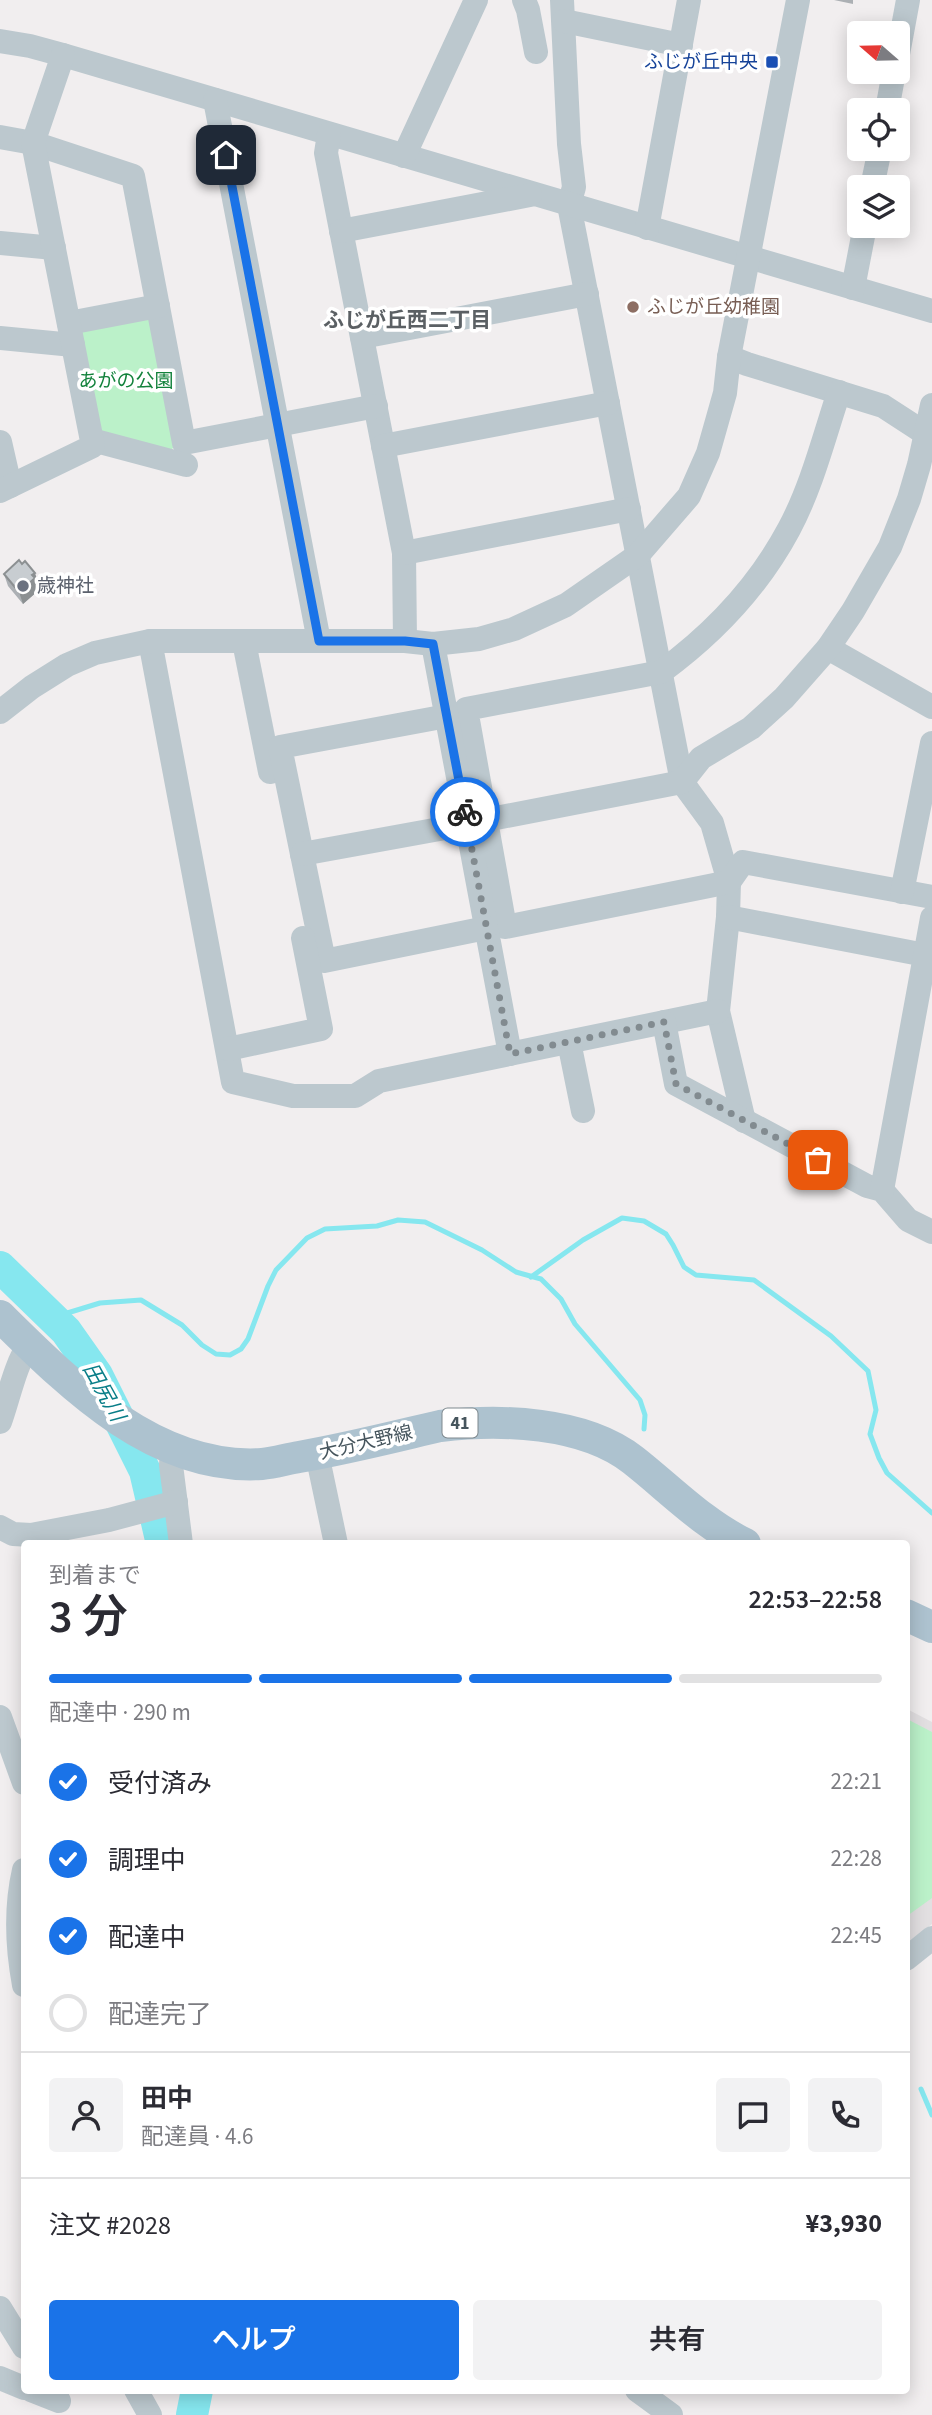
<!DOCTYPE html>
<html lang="ja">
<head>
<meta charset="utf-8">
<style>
	:root { --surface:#fff; --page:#f2f2f3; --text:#2b2b33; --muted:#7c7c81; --line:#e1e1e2; --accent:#1a73e8 }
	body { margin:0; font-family:"Source Sans 3","Noto Sans JP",sans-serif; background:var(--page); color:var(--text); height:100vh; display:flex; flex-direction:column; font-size:26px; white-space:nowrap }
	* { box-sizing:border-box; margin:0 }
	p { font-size:23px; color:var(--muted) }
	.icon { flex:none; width:38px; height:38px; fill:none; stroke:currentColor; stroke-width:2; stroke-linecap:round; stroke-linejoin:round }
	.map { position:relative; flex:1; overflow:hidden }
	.sheet { position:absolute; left:21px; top:1540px; width:889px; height:854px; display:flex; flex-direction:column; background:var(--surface); border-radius:7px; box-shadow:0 4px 18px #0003 }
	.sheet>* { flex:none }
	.needle { width:46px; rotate:290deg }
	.buttons { position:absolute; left:847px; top:21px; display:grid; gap:14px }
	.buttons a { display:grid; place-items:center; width:63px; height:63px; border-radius:7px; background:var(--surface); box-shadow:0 4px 18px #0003; font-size:35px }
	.pin { position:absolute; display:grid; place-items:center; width:60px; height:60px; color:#fff; margin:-30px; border-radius:14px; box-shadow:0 4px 10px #0006 }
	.courier { position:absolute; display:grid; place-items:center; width:70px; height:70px; margin:-35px; border:5px solid #1a73e8; border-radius:50%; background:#fff; color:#222; box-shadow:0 2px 9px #0007 }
	.summary em { font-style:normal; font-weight:600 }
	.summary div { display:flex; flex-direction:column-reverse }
	.summary { display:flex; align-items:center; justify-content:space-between; height:119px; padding:0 28px }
	h1 { font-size:46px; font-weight:600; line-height:52px }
	.bar { display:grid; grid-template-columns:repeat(4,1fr); gap:10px 7px; align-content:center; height:84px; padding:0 28px }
	.bar i { height:9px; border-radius:5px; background:var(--line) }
	.bar .active { background:var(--accent) }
	.bar p { grid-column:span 4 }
	.line { display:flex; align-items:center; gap:18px; padding:0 28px; border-top:2px solid var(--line) }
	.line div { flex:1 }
	.round { display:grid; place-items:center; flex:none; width:74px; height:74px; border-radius:7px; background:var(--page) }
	ol { padding:0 28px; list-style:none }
	li { display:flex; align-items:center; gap:21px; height:77px }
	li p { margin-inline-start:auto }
	li .icon { padding:7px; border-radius:50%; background:var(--accent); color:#fff; stroke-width:4 }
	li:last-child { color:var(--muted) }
	li i { width:38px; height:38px; border:4px solid var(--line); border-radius:50% }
	.cta { display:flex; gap:14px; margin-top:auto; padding:14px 28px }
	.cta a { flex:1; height:80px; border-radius:7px; background:var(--accent); color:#fff; font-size:28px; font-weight:600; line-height:80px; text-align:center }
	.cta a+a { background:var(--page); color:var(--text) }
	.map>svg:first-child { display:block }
	.education { fill:#e2dfe1 }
	.green { fill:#bbf1c9 }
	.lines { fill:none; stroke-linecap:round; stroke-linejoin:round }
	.stream { stroke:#86e7ef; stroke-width:5 }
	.river { stroke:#86e7ef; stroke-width:32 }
	.minor { stroke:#bcc8ce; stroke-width:24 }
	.major { stroke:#adc2cf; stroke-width:32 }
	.wall { fill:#acb0b4 }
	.shaded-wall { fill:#8c9092 }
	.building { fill:#c8cdd1; stroke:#8c9092; stroke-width:2 }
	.done { stroke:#828b90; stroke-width:7; stroke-dasharray:0 12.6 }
	.route { stroke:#1a73e8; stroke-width:9 }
	.transit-dot { fill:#1a4fb4; stroke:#fff; stroke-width:2.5 }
	.education-dot { fill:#8d6e63; stroke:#fff; stroke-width:2.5 }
	.worship-dot { fill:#6b7280; stroke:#fff; stroke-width:2.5 }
	.labels { text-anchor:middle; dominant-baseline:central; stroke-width:7; stroke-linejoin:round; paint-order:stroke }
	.shield { fill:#fff; stroke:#7e888e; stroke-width:2 }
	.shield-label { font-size:18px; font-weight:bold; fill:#46555d }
	.transit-label { font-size:19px; fill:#164399; stroke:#fff; text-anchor:end }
	.education-label { font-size:19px; fill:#785e54; stroke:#fff; text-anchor:start }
	.park-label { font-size:19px; fill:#13823c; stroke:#fff }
	.worship-label { font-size:19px; fill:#5b616d; stroke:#fff; text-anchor:start }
	.street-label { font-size:19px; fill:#46555d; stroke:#fff }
	.neighbourhood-label { font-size:21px; font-weight:bold; fill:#5b6064; stroke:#fff }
	.water-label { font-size:21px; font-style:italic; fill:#097e88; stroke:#fff }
</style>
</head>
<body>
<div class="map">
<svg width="932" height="2415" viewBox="0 0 932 2415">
	<rect width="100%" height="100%" fill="#f1eeef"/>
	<polygon class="education" points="907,1709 932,1722 932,1924 907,1943"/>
	<g class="green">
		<polygon points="150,312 176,443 169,454 99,435 77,327"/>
		<polygon points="907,1719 932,1732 932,1898 907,1916"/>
	</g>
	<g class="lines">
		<g class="stream">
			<polyline points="531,1277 583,1240 622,1218 644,1221 666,1234 673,1245 684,1267 696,1275 754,1280 831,1336 868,1371 876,1410 870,1434 879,1458 887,1473 932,1513"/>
			<polyline points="51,1318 100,1303 141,1300 182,1325 202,1345 216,1354 230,1355 241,1349 248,1339 268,1286 276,1270 307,1238 325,1229 377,1226 398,1220 425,1222 482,1250 516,1272 541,1279 561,1299 575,1324 640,1400 645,1415 644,1429"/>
			<polyline points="921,2089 932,2115"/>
		</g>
		<g class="river">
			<polyline points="0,1267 66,1331 97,1375 145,1471 162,1544"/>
			<polyline points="192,2415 197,2390"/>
		</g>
		<g class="minor">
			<polyline points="524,0 528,10 536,52"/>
			<polyline points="562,0 569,144 574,187 569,205 682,782 712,823 729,882 728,917 718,1011 744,1121"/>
			<polyline points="564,21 681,45"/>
			<polyline points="0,41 30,46 63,55 932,311"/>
			<polyline points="898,54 908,0"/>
			<polyline points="215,100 319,641"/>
			<polyline points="887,110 894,72"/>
			<polyline points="329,134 326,153 404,553 405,641"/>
			<polyline points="0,137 33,143 133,176 184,443 376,406"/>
			<polyline points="404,156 476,0"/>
			<polyline points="872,187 880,149"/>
			<polyline points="647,228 689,0"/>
			<polyline points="341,231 530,195"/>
			<polyline points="0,243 54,248"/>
			<polyline points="853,288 865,226"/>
			<polyline points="69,323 158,306"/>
			<polyline points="362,337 587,294"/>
			<polyline points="0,338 73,345"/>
			<polyline points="729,357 747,364 883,406 926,434"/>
			<path d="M 839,392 C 824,437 812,486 789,529 C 759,585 713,634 661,672 L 466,709 L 505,927 L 729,882 L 743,862 L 932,897"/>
			<polyline points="92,440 186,465"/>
			<polyline points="0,442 10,486"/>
			<polyline points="383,446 608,403"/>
			<polyline points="0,491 93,446 33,143 63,55"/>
			<polyline points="404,553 629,509"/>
			<polyline points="150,641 233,1082 293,1096 355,1096 379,1081 718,1011"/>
			<polyline points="244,642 270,772"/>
			<polyline points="433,644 510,1054"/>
			<polyline points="828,648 932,707"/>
			<polyline points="0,712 32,687 67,665 95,653 150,641 405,641 433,644 479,639 514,629 566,605 638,555 689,496 708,453 725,393 729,357 798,0"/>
			<polyline points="447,716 280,747 324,961 486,928"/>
			<polyline points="486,820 682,782 701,758 751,728 784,698 828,648 853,611 890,547 909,499 919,465 932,405"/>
			<polyline points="302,854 467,824"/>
			<polyline points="902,892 932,743"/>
			<polyline points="728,917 925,955"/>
			<polyline points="664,1022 676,1084 867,1186 882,1190 908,1220 932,1232"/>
			<polyline points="569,1042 583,1111"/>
			<polyline points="228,1049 321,1029 303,938"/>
			<polyline points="882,1190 932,918"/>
			<path d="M 0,1422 C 8,1400 16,1362 29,1345"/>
			<polyline points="172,1449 171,1465 181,1544"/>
			<polyline points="317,1454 336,1544"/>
			<polyline points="0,1527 13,1534 31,1535 109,1520 176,1502"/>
			<polyline points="0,1717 24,1783"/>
			<path d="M 24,1870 C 15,1909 17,1947 24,1985"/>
			<polyline points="906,1959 932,1938"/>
			<polyline points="0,2308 24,2347"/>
			<polyline points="0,2378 24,2388"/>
			<polyline points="31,2390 59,2401"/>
			<polyline points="136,2390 150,2415"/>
			<polyline points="637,2390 671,2415"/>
		</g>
		<g class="major">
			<path d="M 0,1316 C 70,1385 155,1471 262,1464 C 274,1463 287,1459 299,1457 C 346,1449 393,1437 440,1426 C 500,1419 583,1421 633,1460 C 670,1489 702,1523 745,1544"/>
			<polyline points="906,1615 932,1627"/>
		</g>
	</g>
	<g class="wall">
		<polygon points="834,0 853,0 853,4"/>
		<polygon points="22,564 39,585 37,586 39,590 23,604 8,586 4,574"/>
	</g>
	<polygon class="shaded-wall" points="35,573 39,585 37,586 39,590 23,604 19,592"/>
	<polygon class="building" points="19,560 22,564 25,561 35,573 32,575 35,578 19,592 4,574"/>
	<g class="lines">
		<polyline class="done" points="465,812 510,1054 664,1022 676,1084 818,1160"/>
		<polyline class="route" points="226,155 319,641 405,641 433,644 465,812"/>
	</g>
	<rect class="transit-dot" x="765" y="55" width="14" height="14" rx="3.5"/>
	<circle class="education-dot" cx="633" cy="307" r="7"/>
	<circle class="worship-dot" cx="23" cy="586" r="7"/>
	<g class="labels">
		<rect class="shield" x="442.5" y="1408.5" width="35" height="29" rx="5"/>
		<g class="shield-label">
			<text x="460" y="1423">41</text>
		</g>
		<g class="transit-label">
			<text x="758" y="62">ふじが丘中央</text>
		</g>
		<g class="education-label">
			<text x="647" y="307">ふじが丘幼稚園</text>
		</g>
		<g class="park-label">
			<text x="126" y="381">あがの公園</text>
		</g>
		<g class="worship-label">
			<text x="37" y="586">歳神社</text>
		</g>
		<g class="street-label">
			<text transform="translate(366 1443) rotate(-13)">大分大野線</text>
		</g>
		<g class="neighbourhood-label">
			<text x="407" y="320">ふじが丘西二丁目</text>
		</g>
		<g class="water-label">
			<text transform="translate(104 1392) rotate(61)">田尻川</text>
		</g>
	</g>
</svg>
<div class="buttons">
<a><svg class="needle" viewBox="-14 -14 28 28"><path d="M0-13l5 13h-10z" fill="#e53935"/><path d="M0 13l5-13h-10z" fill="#7c7c81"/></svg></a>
<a><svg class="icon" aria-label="locate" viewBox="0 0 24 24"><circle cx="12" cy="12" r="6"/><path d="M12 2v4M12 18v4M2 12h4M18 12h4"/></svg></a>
<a><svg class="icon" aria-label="layers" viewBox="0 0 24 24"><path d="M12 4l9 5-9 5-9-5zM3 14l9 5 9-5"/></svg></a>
</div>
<div class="pin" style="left:818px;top:1160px;background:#ea580c"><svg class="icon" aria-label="bag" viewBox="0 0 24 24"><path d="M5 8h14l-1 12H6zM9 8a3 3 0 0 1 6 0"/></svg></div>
<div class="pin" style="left:226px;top:155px;background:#1f2937"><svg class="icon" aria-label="home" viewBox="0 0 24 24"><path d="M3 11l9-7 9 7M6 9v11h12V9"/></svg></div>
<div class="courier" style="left:465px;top:812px"><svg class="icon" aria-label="bike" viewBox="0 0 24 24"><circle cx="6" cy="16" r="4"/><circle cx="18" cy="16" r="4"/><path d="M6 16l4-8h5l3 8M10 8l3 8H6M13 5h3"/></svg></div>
<section class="sheet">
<div class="summary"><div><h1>3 分</h1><p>到着まで</p></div><em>22:53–22:58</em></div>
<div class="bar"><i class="active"></i><i class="active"></i><i class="active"></i><i></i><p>配達中 · 290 m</p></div>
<ol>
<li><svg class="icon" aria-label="check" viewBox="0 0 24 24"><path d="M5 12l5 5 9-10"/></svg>受付済み<p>22:21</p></li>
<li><svg class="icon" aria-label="check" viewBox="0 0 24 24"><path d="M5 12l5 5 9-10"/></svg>調理中<p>22:28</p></li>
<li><svg class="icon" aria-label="check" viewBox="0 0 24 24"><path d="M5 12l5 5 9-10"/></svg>配達中<p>22:45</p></li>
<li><i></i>配達完了</li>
</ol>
<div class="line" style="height:126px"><a class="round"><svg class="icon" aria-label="person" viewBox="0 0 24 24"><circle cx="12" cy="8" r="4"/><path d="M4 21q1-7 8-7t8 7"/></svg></a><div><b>田中</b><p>配達員 · 4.6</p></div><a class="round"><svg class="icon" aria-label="chat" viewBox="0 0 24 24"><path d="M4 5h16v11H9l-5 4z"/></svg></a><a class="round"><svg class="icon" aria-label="phone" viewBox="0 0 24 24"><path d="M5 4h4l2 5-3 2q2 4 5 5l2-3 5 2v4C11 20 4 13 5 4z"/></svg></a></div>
<div class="line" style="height:91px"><div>注文 #2028</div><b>¥3,930</b></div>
<div class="cta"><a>ヘルプ</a><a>共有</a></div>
</section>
</div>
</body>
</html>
